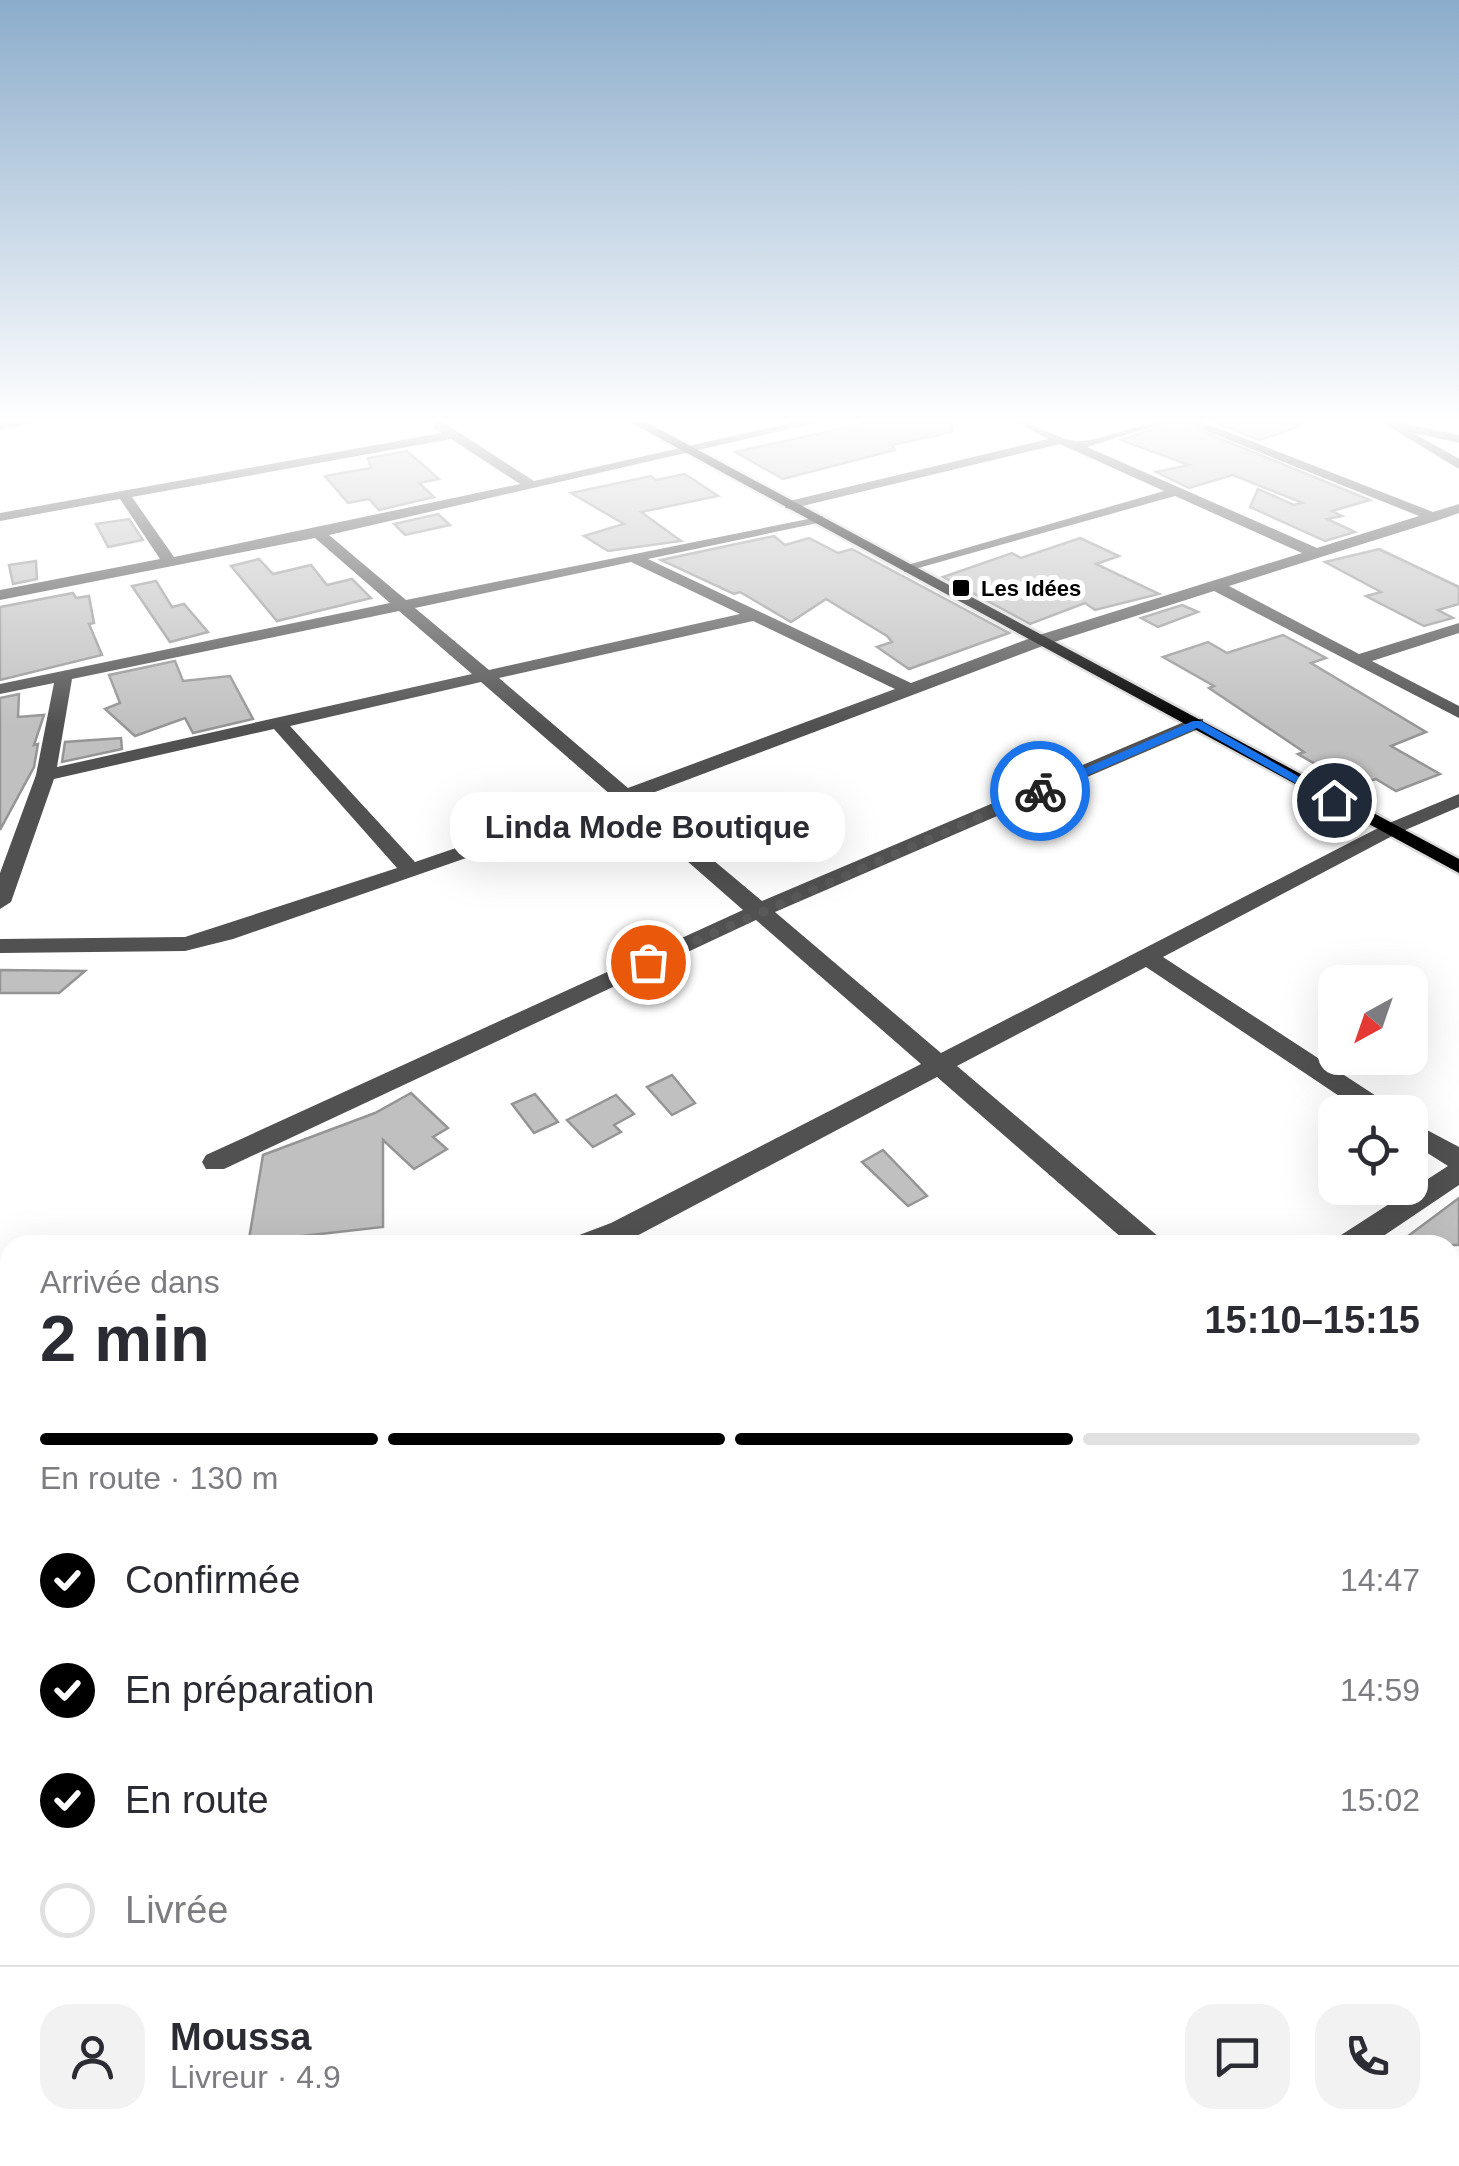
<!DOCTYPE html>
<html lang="fr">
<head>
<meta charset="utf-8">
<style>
	:root { --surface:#fff; --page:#f2f2f3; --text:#2b2b33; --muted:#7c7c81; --line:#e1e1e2; --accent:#000 }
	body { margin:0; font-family:Arial,sans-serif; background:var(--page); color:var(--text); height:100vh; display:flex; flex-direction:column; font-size:38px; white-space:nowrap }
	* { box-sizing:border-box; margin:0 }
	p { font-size:32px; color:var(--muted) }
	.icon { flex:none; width:55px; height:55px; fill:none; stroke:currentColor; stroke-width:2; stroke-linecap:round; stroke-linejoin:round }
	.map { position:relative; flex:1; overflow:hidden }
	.side { position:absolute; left:0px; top:1235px; width:1460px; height:932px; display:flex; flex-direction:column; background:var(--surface); border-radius:30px 30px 0 0; box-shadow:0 10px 40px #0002 }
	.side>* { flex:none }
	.needle { width:65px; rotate:220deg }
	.buttons { position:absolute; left:1318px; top:965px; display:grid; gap:20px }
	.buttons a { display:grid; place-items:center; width:110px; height:110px; border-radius:20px; background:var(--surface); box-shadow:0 10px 40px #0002; font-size:50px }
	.pin { position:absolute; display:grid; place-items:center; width:85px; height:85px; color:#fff; margin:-42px; border:5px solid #fff; border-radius:50%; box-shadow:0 2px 10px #0007 }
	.courier { position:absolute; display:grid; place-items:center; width:100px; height:100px; margin:-50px; border:8px solid #1a73e8; border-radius:50%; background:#fff; color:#222; box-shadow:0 2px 12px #0007 }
	.bubble { position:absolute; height:70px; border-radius:30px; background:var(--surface); box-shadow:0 10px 40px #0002; font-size:32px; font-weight:800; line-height:70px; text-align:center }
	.headline em { font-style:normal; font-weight:800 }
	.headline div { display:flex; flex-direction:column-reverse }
	.headline { display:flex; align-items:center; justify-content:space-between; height:170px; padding:0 40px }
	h1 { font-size:65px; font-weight:800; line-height:75px }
	.bar { display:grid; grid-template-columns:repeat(4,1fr); gap:15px 10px; align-content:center; height:120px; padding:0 40px }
	.bar i { height:12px; border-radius:8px; background:var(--line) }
	.bar .on { background:var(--accent) }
	.bar p { grid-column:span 4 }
	.line { display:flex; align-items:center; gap:25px; padding:0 40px; border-top:2px solid var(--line) }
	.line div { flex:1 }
	.round { display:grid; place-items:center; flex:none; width:105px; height:105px; border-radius:30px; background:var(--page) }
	ol { padding:0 40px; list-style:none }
	li { display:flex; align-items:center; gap:30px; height:110px }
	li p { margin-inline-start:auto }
	li .icon { padding:10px; border-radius:50%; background:var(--accent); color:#fff; stroke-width:4 }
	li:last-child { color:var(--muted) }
	li i { width:55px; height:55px; border:5px solid var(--line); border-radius:50% }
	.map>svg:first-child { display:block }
	.building { fill:#c0c0c0; stroke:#959595; stroke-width:2.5 }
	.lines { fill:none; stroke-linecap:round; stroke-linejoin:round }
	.major-casing { stroke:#dbdbdb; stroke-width:5 }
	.minor { fill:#515151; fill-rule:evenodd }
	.major { fill:#000; fill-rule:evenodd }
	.route { fill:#1a73e8 }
	.done { stroke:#595959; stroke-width:10; stroke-dasharray:0 18 }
	.poi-dot { fill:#000; stroke:#fff; stroke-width:4 }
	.labels { text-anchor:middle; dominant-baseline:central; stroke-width:10; stroke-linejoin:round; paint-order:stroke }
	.far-poi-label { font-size:22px; font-weight:bold; fill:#000; stroke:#fff; text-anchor:start }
</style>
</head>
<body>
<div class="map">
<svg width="1459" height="2166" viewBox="0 0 1459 2166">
	<rect width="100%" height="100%" fill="#fff"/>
	<g class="building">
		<polygon points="871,422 951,422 952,432 892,445 895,450 783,479 735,452"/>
		<polygon points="1170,422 1180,422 1370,500 1332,511 1342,516 1327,519 1355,532 1325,541 1250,507 1258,489 1294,505 1303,503 1233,475 1189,488 1156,472 1189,465 1121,440"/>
		<polygon points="1213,422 1300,422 1301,426 1259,440"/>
		<polygon points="407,451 439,479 419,483 434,497 379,510 369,499 348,503 325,476 371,468 368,458"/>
		<polygon points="685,474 718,496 641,512 681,541 608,551 584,536 624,524 571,493 651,476 656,480"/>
		<polygon points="438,514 450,525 405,535 394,524"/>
		<polygon points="129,519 143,540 108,547 96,524"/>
		<polygon points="774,536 785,545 809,538 838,553 852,549 1009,633 909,669 877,647 892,642 887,636 826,599 791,622 740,592 734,594 661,560"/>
		<polygon points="1080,538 1119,556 1096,564 1159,594 1095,610 1085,603 1030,624 943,577 1012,553 1021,558"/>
		<polygon points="1379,549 1459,587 1459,604 1438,610 1453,618 1424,626 1366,596 1381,592 1325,562"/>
		<polygon points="259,559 273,574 311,565 327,585 352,579 371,598 277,621 231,566"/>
		<polygon points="36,561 37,579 13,584 9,565"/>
		<polygon points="156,581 172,607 184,604 208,632 170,642 132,586"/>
		<polygon points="73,593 76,598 89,596 94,623 89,624 102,655 0,680 0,607"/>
		<polygon points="1182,605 1198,612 1158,627 1141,618"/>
		<polygon points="1283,635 1326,658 1311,663 1426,732 1391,746 1440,774 1396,791 1376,779 1353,786 1298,754 1304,752 1209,688 1214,686 1163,657 1208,642 1227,653"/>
		<polygon points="175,661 183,681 230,676 253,719 193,733 185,718 135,736 105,709 120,703 109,675"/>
		<polygon points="19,694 18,717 44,715 34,745 38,744 34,767 0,830 0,698"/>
		<polygon points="121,738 122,749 62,762 65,742"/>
		<polygon points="0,970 85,971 59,993 0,993"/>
		<polygon points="672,1075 695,1103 672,1115 647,1087"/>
		<polygon points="411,1093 448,1128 433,1137 447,1149 414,1169 383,1140 383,1227 285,1238 284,1245 248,1245 263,1155 375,1113"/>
		<polygon points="535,1094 558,1122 534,1133 512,1104"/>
		<polygon points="616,1095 634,1114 614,1125 621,1132 593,1147 567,1120"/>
		<polygon points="883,1150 927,1196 908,1206 862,1162"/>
		<polygon points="1459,1198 1459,1245 1396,1245"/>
	</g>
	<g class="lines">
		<g class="major-casing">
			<polygon id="major" points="630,422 646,422 1459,859 1459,873"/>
		</g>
		<g class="minor">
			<polygon points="0,422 38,422 0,430"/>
			<path d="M 434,422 L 443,422 L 534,481 L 795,422 L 820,422 L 329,535 L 406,600 L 823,516 L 823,522 L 818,523 L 648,559 L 911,683 L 1036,636 L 1302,553 L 1175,496 L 904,572 L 904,566 L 1164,491 L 1060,444 L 790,509 L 785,508 L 785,502 L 1048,439 L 1015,422 C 1038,422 1053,438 1075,441 C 1094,444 1139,422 1167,422 L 1087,447 L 1317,548 L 1419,516 L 1184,422 L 1202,422 L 1433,512 L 1459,504 L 1459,513 L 1439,520 L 1229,586 L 1359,654 L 1459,623 L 1459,633 L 1372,661 L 1459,706 L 1459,718 L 1214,591 L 1048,644 L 639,798 L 762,901 L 1191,719 L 1203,719 L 1203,727 L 775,912 L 941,1053 L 1382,826 L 1459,794 L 1459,807 L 1396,834 L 1163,957 L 1390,1105 L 1393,1112 L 1363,1112 L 1146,967 L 957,1066 L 1159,1237 L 1163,1245 L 1130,1245 L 937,1077 L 631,1239 L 614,1245 L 570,1245 L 574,1237 L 611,1223 L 921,1064 L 756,920 L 224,1169 L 206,1169 L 202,1162 L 206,1155 L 743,910 L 622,804 L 233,939 L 185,951 L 0,953 L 0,939 L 185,937 L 397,868 L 274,729 L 54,779 L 11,902 L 0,909 L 0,873 L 36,775 L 54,683 L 0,694 L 0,684 L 390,603 L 315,538 L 0,600 L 0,590 L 160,559 L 120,499 L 0,521 L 0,513 L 442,433 L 434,428 ZM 451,439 L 520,484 L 174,557 L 132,497 ZM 631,562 L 740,614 L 489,670 L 415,608 ZM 399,611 L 472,674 L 57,767 L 72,679 ZM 753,621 L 895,689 L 628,788 L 499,678 ZM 481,682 L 611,795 L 415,862 L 290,726 Z"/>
			<polygon points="1397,422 1459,435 1459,443 1414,433 1459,459 1459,469 1383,423"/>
			<polygon points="1410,1121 1459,1147 1459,1185 1370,1245 1334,1245 1338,1237 1448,1166 1410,1142"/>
			<polygon points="1450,1470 1459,1473 1459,1507 1450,1504"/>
			<polygon points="10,1552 10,1586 0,1587 0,1553"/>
			<polygon points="1459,1757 1459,1840 1450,1837 1450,1759"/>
			<polygon points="10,2055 10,2099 0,2101 0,2057"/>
		</g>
		<use href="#major" class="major"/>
	</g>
	<linearGradient id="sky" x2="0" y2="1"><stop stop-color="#8baccb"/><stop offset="0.58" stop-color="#fff"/><stop offset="1" stop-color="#fff" stop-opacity="0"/></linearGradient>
	<rect width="1459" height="726" fill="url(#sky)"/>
	<polygon class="route" points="1193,721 1201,721 1340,800 1329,802 1197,728 1044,794 1033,791"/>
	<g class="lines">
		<polyline class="done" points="648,962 1040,791"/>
	</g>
	<rect class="poi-dot" x="951" y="578" width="20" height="20" rx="5"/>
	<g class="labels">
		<g class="far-poi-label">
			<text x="981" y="588">Les Idées</text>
		</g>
	</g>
</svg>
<div class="buttons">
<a><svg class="needle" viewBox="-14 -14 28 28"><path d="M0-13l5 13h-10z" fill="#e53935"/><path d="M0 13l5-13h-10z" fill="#7c7c81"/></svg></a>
<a><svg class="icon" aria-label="locate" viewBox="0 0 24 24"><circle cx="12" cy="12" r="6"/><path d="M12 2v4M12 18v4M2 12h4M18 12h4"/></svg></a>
</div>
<div class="pin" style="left:648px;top:962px;background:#ea580c"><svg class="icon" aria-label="bag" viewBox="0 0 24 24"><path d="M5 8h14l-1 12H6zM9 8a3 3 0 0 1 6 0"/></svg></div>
<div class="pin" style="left:1334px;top:800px;background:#1f2937"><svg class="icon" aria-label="home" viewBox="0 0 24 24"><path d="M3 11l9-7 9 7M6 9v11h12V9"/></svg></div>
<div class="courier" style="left:1040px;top:791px"><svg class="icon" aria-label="bike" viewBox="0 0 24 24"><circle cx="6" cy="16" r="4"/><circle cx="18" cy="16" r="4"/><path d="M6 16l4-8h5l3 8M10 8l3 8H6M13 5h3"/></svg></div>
<div class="bubble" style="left:450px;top:792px;width:395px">Linda Mode Boutique</div>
<section class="side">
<div class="headline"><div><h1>2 min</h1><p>Arrivée dans</p></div><em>15:10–15:15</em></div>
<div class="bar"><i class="on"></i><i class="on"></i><i class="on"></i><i></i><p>En route · 130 m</p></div>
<ol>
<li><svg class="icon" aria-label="check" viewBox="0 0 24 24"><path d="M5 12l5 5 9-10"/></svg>Confirmée<p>14:47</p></li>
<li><svg class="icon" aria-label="check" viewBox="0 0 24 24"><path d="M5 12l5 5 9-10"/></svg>En préparation<p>14:59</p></li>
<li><svg class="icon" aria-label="check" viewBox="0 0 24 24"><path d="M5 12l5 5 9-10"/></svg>En route<p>15:02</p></li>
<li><i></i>Livrée</li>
</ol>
<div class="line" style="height:180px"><a class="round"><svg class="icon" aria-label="person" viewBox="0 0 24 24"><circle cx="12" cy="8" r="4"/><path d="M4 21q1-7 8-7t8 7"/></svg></a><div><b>Moussa</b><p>Livreur · 4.9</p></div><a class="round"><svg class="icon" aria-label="chat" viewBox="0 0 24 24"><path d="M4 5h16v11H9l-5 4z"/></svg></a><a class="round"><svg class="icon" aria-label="phone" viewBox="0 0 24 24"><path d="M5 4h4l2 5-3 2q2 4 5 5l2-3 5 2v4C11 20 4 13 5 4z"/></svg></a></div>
</section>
</div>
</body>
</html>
